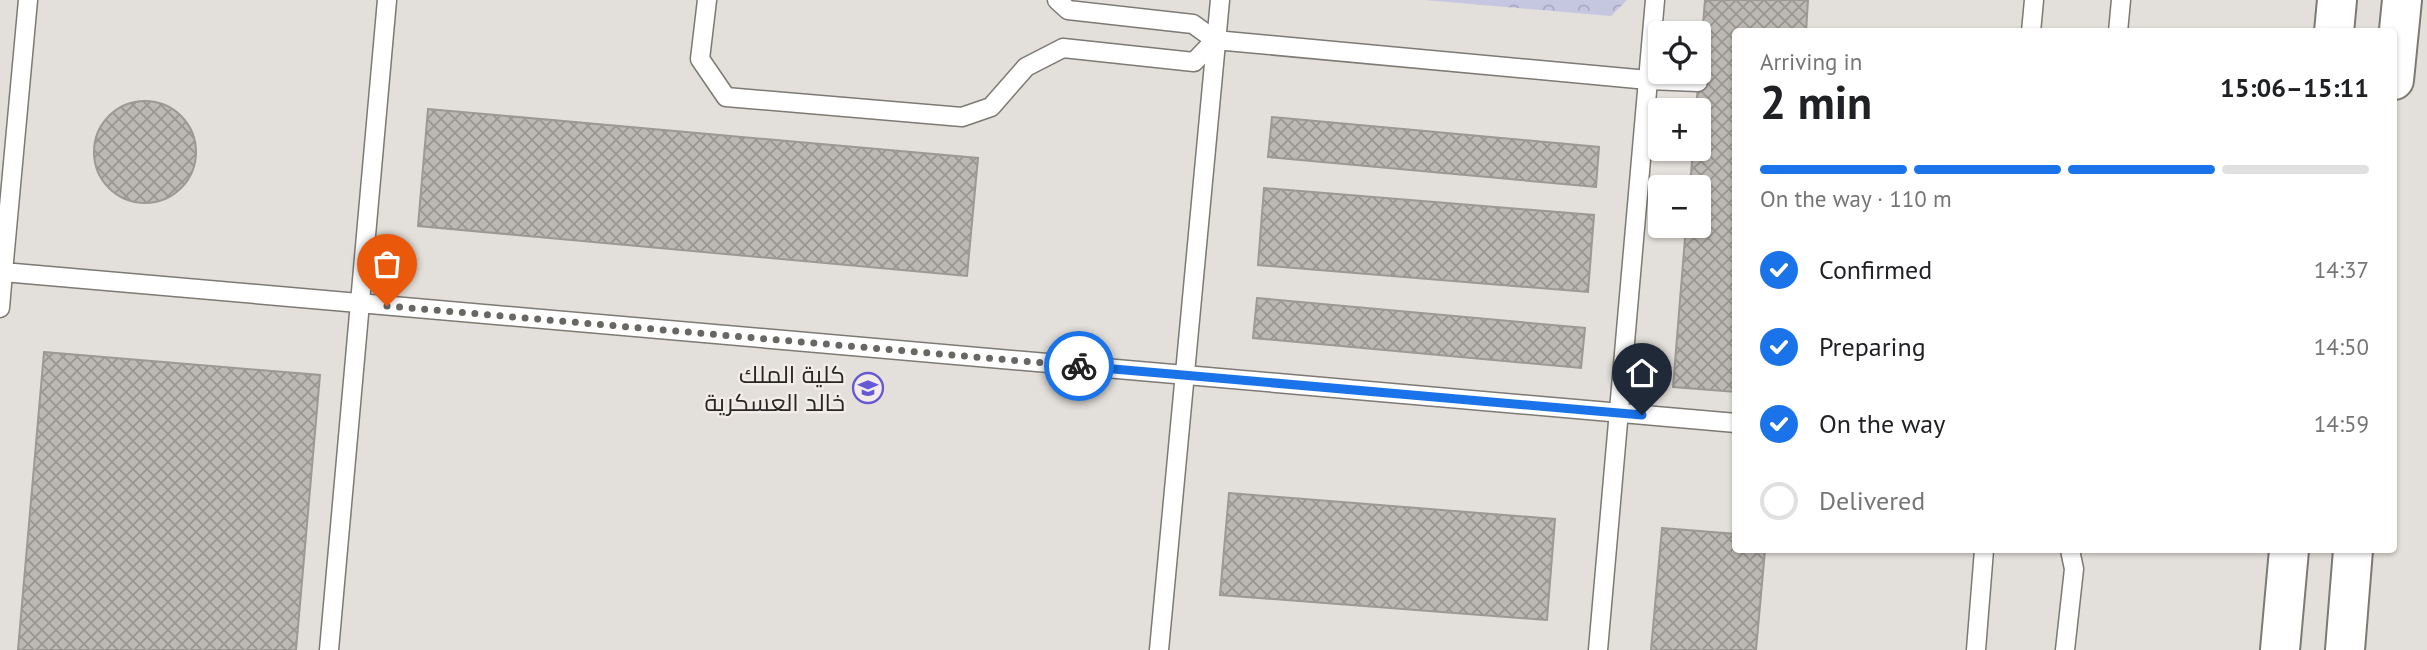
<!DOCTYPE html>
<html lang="en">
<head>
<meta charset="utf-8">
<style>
	:root { --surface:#fff; --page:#f2f2f2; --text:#202124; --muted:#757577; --line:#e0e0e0; --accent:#1a73e8 }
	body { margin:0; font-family:"PT Sans",Cairo,sans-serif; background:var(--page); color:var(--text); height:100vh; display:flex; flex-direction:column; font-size:26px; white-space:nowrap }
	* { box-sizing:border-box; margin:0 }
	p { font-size:23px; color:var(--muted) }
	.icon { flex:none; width:38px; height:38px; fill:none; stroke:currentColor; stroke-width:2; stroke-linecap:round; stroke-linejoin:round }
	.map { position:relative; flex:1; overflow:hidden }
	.side { position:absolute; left:1732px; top:28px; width:665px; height:525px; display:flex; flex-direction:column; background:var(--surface); border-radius:7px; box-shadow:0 2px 5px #0004 }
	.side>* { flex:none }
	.fabs { position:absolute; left:1648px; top:21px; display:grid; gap:14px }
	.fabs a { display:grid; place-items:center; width:63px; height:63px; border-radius:7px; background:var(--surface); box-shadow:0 2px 5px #0004; font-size:35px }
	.pin { position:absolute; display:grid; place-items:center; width:60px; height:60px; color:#fff; margin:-72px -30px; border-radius:50% 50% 50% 0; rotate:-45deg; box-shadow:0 0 7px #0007 }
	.pin .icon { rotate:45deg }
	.courier { position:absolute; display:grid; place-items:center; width:70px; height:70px; margin:-35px; border:5px solid #1a73e8; border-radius:50%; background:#fff; color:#222; box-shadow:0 2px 9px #0007 }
	.summary em { font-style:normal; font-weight:800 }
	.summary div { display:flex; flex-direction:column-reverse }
	.summary { display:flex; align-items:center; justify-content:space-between; height:119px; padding:0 28px }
	h1 { font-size:46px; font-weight:800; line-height:52px }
	.bar { display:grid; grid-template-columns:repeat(4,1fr); gap:10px 7px; align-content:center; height:84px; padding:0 28px }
	.bar i { height:9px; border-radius:5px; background:var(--line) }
	.bar .active { background:var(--accent) }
	.bar p { grid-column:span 4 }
	ol { padding:0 28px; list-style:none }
	li { display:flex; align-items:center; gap:21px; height:77px }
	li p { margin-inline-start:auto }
	li .icon { padding:7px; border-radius:50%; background:var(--accent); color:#fff; stroke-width:4 }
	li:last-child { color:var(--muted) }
	li i { width:38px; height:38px; border:4px solid var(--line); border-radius:50% }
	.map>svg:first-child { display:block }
	.park { fill:url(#park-crowns) }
	.building { fill:url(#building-cross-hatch); stroke:#9c9993; stroke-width:2 }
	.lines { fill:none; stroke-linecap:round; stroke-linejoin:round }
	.service-casing { stroke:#7d7974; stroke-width:21 }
	.secondary-casing { stroke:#7d7974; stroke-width:42 }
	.service { stroke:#fff; stroke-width:18 }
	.secondary { stroke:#fff; stroke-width:38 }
	.done { stroke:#696764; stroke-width:7; stroke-dasharray:0 12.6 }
	.route { stroke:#1a73e8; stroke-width:9 }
	.labels { text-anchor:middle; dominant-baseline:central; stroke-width:5; stroke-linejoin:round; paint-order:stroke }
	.poi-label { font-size:24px; fill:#272624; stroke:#f1ece7; text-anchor:end }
</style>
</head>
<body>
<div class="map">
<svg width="2427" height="650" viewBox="0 0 2427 650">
	<defs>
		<pattern id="park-crowns" width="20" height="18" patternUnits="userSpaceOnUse" patternTransform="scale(1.75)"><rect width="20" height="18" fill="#c5c6e0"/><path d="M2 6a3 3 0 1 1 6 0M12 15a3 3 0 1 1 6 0" fill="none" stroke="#a9aac0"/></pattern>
		<pattern id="building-cross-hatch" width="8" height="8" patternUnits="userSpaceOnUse" patternTransform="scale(1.75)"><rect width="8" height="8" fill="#bcb8b3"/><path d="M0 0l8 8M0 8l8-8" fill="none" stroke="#999591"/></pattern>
	</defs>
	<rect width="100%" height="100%" fill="#e3dfda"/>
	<polygon class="park" points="1425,0 1627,0 1611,16"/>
	<g class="building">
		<polygon points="1705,0 1808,0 1806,32 1736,32 1736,392 1673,387 1686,226 1699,226 1699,187 1690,187 1693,149 1699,149 1699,110 1696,110"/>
		<circle cx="145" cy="152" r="51"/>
		<polygon points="428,109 978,158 967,276 418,226"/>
		<polygon points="1272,117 1599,147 1596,187 1268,157"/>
		<polygon points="1264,188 1594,215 1588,292 1258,265"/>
		<polygon points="1257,298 1585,328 1581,368 1253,338"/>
		<polygon points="44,352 320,375 296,650 18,650"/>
		<polygon points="1229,493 1555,519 1547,620 1220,595"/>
		<polygon points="1662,528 1736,534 1736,550 1765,550 1756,650 1651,650"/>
	</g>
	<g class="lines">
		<g class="service-casing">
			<g id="service">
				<polyline points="28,0 3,272 1736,423"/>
				<polyline points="707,0 700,59 726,97 962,117 991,107 1026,67 1063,48 1194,62 1215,40"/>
				<polyline points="1057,0 1068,10 1193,24 1215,40 1648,80 1698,82"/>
				<polyline points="2031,32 2034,0"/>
				<polyline points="2118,32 2121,0"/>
				<polyline points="0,272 3,272 0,308"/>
				<polyline points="329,650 387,0"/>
				<polyline points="1159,650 1220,0"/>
				<polyline points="1598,650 1655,0"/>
				<polyline points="1976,650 1984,550"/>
				<polyline points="2065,650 2074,569 2070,550"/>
			</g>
		</g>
		<g class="secondary-casing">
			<g id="secondary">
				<polyline points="2334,32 2337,0"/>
				<polyline points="2394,80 2402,0"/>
				<polyline points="2280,650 2289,550"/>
				<polyline points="2345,650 2353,550"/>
			</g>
		</g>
		<use href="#service" class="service"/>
		<use href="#secondary" class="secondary"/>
	</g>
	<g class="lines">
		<polyline class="done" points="387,306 1079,366"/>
		<polyline class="route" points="1079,366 1642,415"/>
	</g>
	<defs>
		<g id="university-ring" transform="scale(1.575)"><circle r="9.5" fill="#f1ece7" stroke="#655ad3" stroke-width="1.5"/><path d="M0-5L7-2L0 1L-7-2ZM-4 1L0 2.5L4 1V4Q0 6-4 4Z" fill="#655ad3"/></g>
	</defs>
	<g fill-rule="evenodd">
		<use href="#university-ring" x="868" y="388"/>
	</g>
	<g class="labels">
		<g class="poi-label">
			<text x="845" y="374">كلية الملك<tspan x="845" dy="28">خالد العسكرية</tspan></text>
		</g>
	</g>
</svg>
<div class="fabs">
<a><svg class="icon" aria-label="locate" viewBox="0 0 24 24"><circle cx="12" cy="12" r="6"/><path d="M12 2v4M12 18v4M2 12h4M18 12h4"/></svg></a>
<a>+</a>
<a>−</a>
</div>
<div class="pin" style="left:387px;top:306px;background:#ea580c"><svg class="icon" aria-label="bag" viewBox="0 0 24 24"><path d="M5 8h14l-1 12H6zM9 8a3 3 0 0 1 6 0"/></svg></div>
<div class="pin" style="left:1642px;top:415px;background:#1f2937"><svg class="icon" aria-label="home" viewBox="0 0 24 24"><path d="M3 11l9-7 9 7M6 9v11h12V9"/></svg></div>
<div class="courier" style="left:1079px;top:366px"><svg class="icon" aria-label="bike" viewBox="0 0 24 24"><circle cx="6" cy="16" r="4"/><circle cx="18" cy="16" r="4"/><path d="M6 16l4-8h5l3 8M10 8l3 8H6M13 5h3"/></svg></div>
<section class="side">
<div class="summary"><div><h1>2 min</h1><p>Arriving in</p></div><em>15:06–15:11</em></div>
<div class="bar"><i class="active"></i><i class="active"></i><i class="active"></i><i></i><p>On the way · 110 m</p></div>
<ol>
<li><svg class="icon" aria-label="check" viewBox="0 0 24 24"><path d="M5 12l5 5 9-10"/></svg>Confirmed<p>14:37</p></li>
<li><svg class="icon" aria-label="check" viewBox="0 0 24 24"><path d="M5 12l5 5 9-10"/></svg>Preparing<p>14:50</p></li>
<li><svg class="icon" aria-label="check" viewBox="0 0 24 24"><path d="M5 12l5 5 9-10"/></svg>On the way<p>14:59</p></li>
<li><i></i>Delivered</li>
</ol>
</section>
</div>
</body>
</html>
